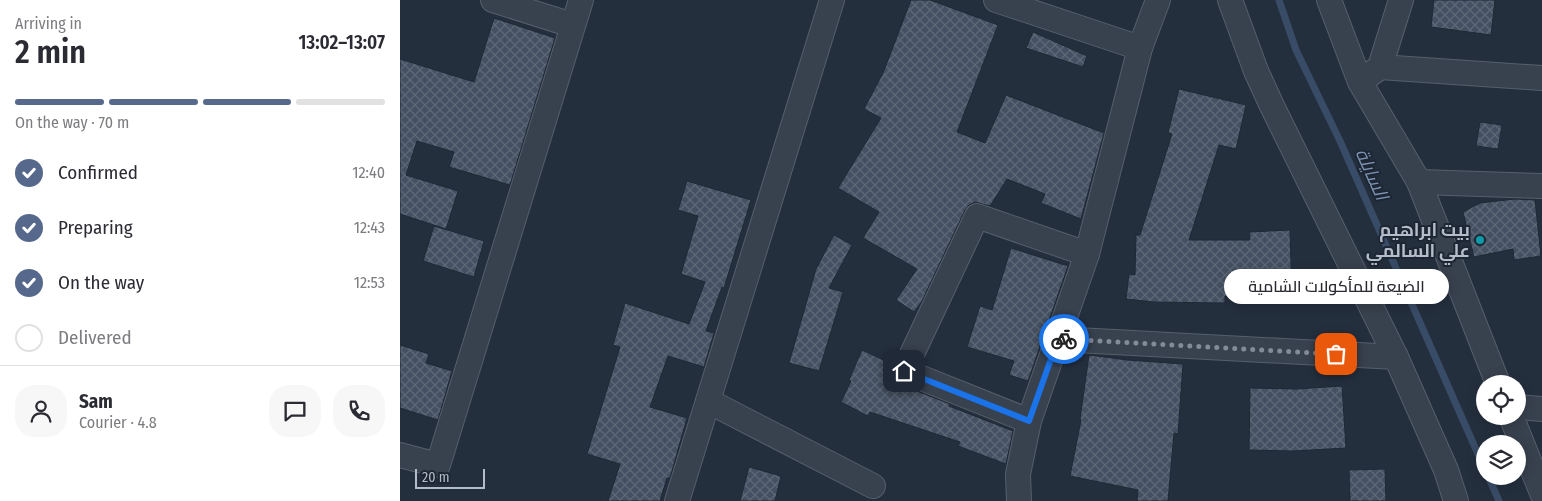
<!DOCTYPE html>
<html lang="en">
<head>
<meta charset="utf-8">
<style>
	:root { --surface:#fff; --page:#f7f7f7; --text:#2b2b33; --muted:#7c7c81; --line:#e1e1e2; --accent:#56698c }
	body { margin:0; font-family:"Fira Sans Condensed",Cairo,sans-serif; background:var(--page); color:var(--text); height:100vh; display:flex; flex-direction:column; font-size:19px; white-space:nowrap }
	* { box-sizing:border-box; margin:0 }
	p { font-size:16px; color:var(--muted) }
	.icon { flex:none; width:28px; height:28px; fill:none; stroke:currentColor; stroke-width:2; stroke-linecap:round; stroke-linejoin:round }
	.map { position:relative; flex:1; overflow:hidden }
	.side { display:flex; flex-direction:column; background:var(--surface); width:400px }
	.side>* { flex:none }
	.fabs { position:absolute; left:1076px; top:375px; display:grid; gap:10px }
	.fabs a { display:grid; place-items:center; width:50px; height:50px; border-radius:50%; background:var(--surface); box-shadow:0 2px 12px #0003; font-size:25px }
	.scale { position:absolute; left:15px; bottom:12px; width:70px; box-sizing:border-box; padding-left:5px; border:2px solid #b4bcc9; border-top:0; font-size:14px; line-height:18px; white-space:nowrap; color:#b4bcc9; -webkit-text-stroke:4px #1d2633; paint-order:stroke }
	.pin { position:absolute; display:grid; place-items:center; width:42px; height:42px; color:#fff; margin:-21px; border-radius:10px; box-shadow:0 2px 8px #0006 }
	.courier { position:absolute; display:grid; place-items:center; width:50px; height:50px; margin:-25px; border:4px solid #1a73e8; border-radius:50%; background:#fff; color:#222; box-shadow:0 1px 6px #0007 }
	.bubble { position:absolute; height:35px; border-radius:18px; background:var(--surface); box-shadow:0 2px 12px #0003; font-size:16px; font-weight:600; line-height:35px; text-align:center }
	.head em { font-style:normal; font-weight:600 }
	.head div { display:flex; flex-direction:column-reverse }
	.head { display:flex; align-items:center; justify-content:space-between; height:85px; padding:0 15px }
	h1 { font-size:32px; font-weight:600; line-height:38px }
	.bar { display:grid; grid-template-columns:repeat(4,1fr); gap:8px 5px; align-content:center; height:60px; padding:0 15px }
	.bar i { height:6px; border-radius:4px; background:var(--line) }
	.bar .active { background:var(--accent) }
	.bar p { grid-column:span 4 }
	.line { display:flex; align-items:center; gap:12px; padding:0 15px; border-top:1px solid var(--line) }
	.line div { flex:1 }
	.round { display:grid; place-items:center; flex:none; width:52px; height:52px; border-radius:20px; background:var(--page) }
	ol { padding:0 15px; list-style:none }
	li { display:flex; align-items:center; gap:15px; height:55px }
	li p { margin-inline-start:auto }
	li .icon { padding:5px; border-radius:50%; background:var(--accent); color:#fff; stroke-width:4 }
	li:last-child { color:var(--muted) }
	li i { width:28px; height:28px; border:2px solid var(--line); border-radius:50% }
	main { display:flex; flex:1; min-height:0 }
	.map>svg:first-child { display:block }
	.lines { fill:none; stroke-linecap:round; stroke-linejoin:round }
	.stream { stroke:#394c67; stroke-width:7 }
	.building { fill:url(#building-cross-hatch); stroke:#1f2835 }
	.minor-casing { stroke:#565f6c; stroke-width:26 }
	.minor { stroke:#38414e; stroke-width:24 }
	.done { stroke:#828b98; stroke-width:5; stroke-dasharray:0 9 }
	.route { stroke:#1a73e8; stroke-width:6 }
	.culture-dot { fill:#0f9aa8; stroke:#1d2633; stroke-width:2 }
	.labels { text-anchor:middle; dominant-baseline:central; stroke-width:4; stroke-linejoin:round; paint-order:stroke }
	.poi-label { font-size:18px; font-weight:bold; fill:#b4bcc9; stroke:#1d2633; text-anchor:end }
	.water-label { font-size:19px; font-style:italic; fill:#7c92b1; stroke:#1d2633 }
</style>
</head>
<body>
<main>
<section class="side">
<div class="head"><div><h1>2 min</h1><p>Arriving in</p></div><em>13:02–13:07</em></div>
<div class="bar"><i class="active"></i><i class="active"></i><i class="active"></i><i></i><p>On the way · 70 m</p></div>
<ol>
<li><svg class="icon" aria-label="check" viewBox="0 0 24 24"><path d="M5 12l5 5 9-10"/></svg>Confirmed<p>12:40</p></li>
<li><svg class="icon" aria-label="check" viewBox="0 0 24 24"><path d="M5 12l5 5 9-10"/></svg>Preparing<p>12:43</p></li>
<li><svg class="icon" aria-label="check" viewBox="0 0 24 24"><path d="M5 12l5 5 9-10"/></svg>On the way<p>12:53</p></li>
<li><i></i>Delivered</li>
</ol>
<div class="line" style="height:90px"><a class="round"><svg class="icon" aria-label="person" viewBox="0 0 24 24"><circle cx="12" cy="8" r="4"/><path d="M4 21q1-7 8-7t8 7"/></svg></a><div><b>Sam</b><p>Courier · 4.8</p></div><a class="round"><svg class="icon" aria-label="chat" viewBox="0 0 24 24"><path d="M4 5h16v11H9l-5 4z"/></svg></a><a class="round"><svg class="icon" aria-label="phone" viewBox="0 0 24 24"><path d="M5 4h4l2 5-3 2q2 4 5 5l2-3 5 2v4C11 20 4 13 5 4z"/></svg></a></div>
</section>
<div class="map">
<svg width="1142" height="501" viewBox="0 0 1142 501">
	<defs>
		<pattern id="building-cross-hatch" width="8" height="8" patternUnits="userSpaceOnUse" patternTransform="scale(1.25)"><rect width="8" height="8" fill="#455162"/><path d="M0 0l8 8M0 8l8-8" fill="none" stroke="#5d6877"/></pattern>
	</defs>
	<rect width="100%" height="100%" fill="#242f3e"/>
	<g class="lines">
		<g class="stream">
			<polyline points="879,0 896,50 940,141 1085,470"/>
			<polyline points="1088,476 1099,501"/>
		</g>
	</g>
	<g class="building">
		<polygon points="511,0 530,0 598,25 557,132 585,143 606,95 704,133 681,219 641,203 645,194 607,179 590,206 575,202 569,205 565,210 522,301 514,312 496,300 517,269 463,238 479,212 438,188 481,118 464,109 483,73"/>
		<polygon points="1034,0 1095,0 1091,35 1031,27"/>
		<polygon points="94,18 155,38 110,185 49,167 54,152 17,141 6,175 58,191 46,229 0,214 0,59 74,82"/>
		<polygon points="633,32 687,56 683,67 626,48"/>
		<polygon points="779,89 846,105 836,149 819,145 789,240 850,240 849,232 890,230 892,294 825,296 825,303 754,302 726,299 729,274 735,275 736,235 740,235 772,134 768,133"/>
		<polygon points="1080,122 1102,125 1098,149 1076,146"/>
		<polygon points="287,181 351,200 324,288 322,287 306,331 314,333 304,367 268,356 250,407 287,418 270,478 267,478 260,501 208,501 220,464 187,454 220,347 213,345 225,303 289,324 305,282 281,274 298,216 278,210"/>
		<polygon points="1115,199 1135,200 1141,256 1114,260 1113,249 1074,257 1063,212 1080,203"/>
		<polygon points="34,226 84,241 74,277 23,261"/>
		<polygon points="434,235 452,245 429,288 443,292 419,371 389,363 416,269"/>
		<polygon points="611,248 668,266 628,381 609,375 614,361 567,347 580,306 592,310"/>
		<polygon points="0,345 29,354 26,363 52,371 38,420 0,408"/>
		<polygon points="462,350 492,364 487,375 492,376 493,380 499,384 550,404 549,406 613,431 606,464 558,446 560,442 470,412 468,416 441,402 451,381 449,380"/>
		<polygon points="689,355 727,360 783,364 778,434 774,433 768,501 737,501 738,490 670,476 681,420 680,419"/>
		<polygon points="942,386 946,448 893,451 849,450 850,388 897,389"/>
		<polygon points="349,467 381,476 375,501 340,501"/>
		<polygon points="985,469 986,501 950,501 949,470"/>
	</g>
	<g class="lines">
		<g class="minor-casing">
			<g id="minor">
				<polyline points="93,0 172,25"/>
				<polyline points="596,0 740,48"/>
				<polyline points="830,0 856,71 872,106 996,357 1046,470 1056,501"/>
				<polyline points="929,0 960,82 1019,182 1098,384"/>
				<polyline points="980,67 1142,78"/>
				<polyline points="968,76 980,67 1001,0"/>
				<polyline points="1019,182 1142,186"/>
				<polyline points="658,339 996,357"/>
				<polyline points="308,401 473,486"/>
				<polyline points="1118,407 1142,409"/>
				<polyline points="1111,416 1142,493"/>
				<polyline points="629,421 504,371 577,216 687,254"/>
				<polyline points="0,455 38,465 181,0"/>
				<polyline points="277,501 432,0"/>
				<polyline points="619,501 618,474 629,421 687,254 740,48 758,0"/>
			</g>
		</g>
		<use href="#minor" class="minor"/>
	</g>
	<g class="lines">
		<polyline class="done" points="664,339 936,354"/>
		<polyline class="route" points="504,371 629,421 658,339 664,339"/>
	</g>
	<circle class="culture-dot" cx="1080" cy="240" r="5"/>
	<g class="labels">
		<g class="poi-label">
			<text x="1070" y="230">بيت ابراهيم<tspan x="1070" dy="21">علي السالمي</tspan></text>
		</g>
		<g class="water-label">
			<text transform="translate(972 174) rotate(66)">السايلة</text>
		</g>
	</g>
</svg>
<div class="fabs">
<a><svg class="icon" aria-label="locate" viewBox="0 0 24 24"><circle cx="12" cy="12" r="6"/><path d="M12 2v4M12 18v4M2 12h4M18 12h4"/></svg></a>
<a><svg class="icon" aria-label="layers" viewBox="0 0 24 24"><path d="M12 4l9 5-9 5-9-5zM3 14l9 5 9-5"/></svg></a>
</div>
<div class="scale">20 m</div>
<div class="pin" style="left:936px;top:354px;background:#ea580c"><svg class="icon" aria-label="bag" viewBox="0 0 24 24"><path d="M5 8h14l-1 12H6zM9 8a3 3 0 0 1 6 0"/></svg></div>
<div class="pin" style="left:504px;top:371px;background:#1f2937"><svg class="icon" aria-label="home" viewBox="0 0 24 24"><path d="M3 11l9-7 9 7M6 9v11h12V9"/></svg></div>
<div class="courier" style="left:664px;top:339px"><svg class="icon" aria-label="bike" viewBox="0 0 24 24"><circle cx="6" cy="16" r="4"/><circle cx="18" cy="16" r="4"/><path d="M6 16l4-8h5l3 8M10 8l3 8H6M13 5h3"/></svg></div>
<div class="bubble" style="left:824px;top:269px;width:225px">الضيعة للمأكولات الشامية</div>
</div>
</main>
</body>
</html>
